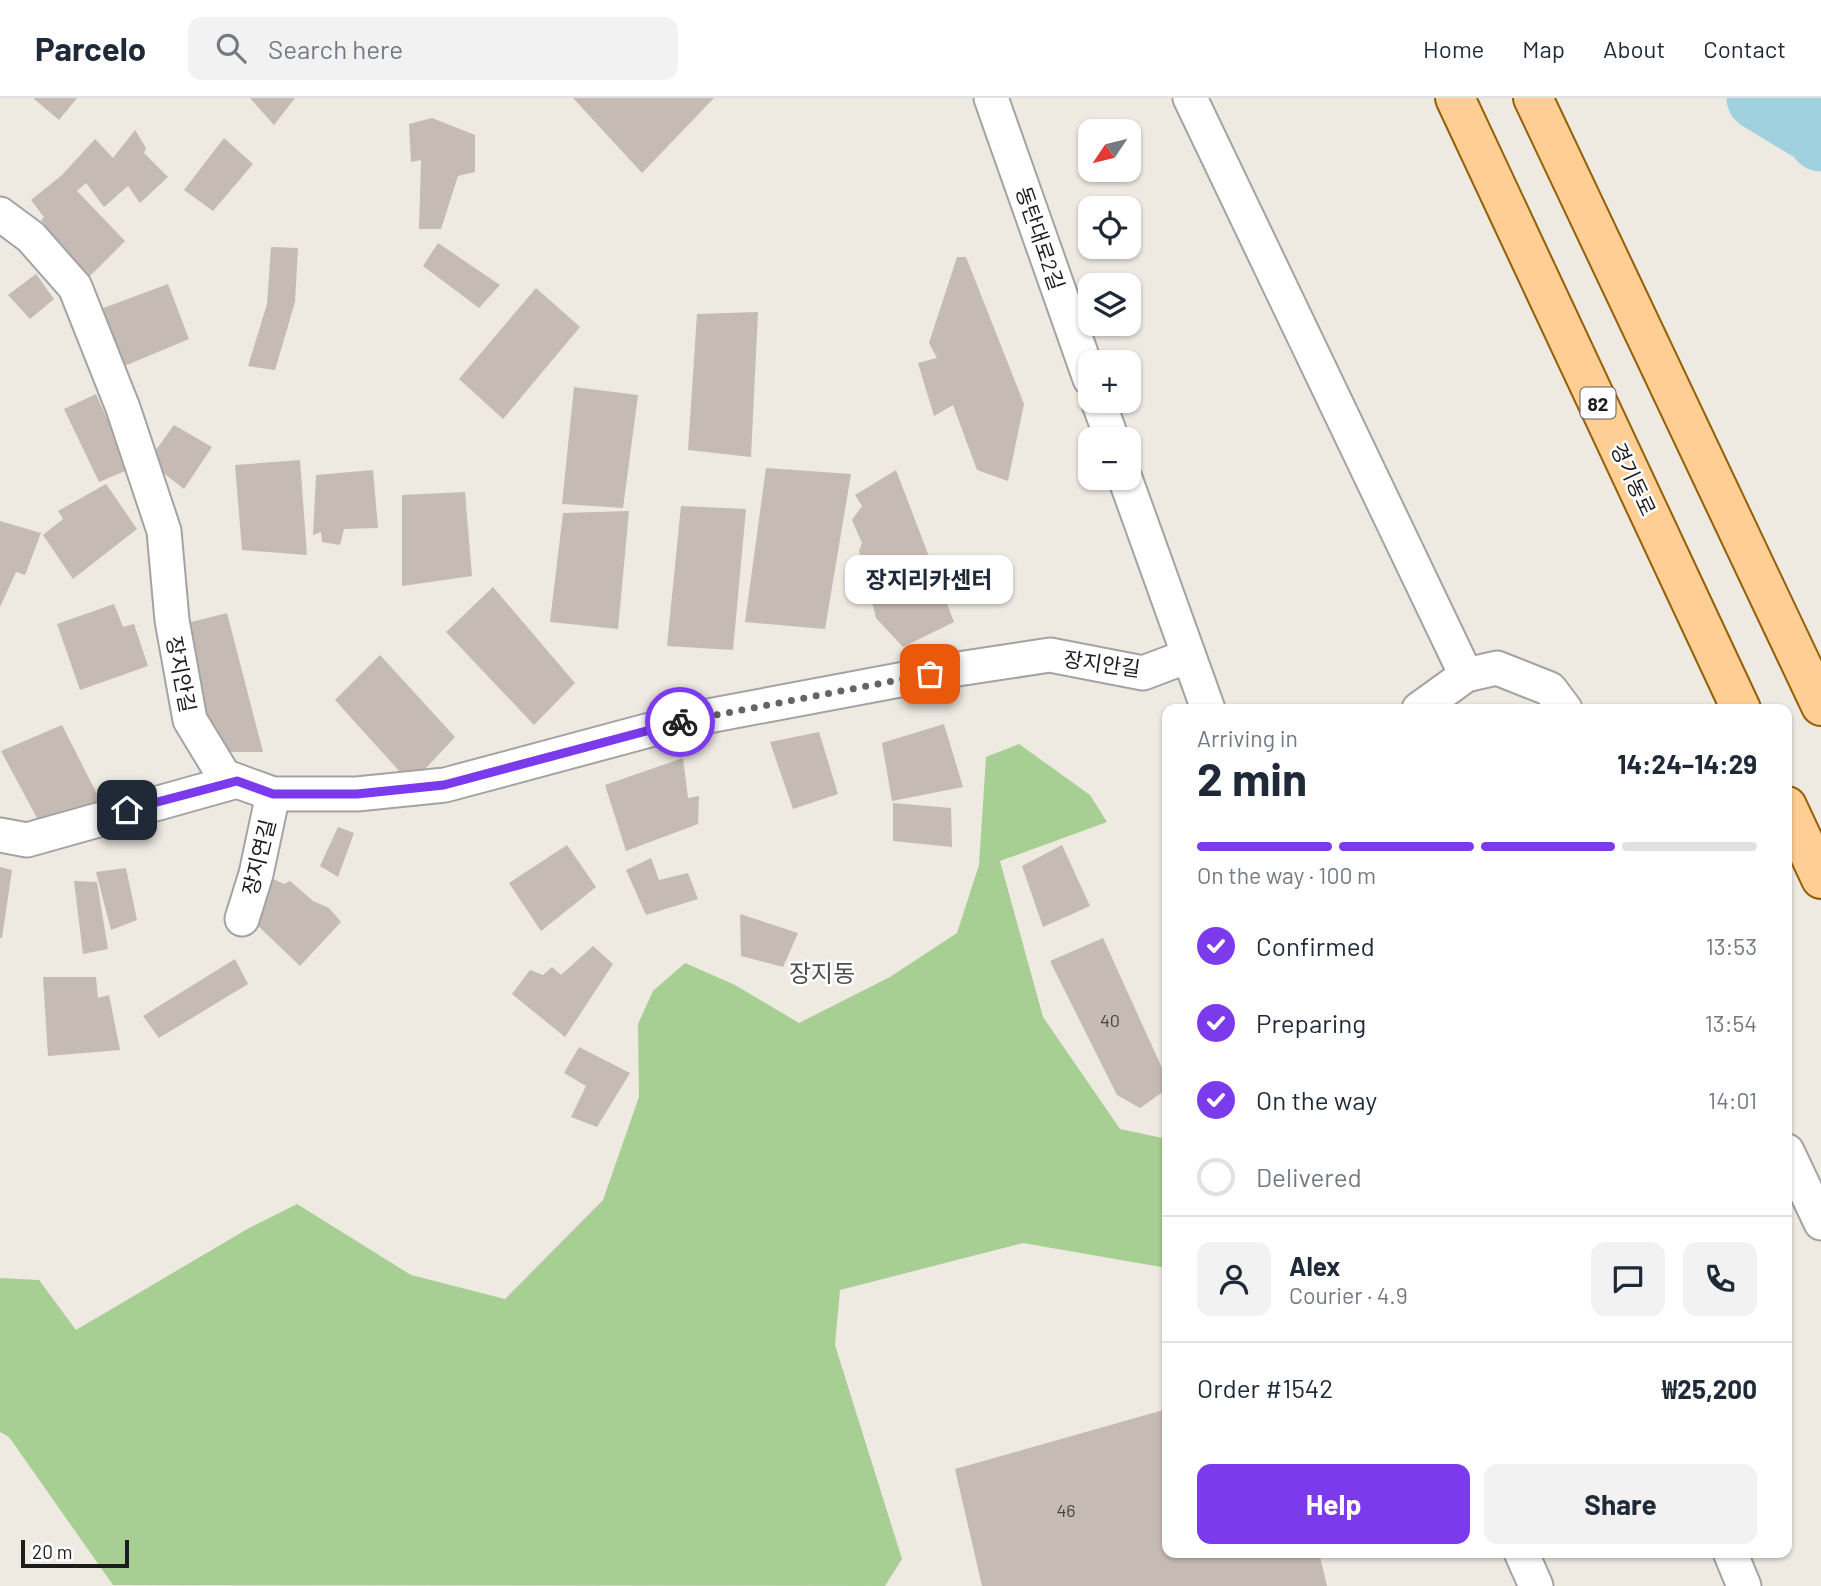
<!DOCTYPE html>
<html lang="en">
<head>
<meta charset="utf-8">
<style>
	:root { --surface:#fff; --page:#f2f2f3; --text:#1f2937; --muted:#747a83; --line:#e0e1e3; --accent:#7c3aed }
	body { margin:0; font-family:Barlow,"Noto Sans KR",sans-serif; background:var(--page); color:var(--text); height:100vh; display:flex; flex-direction:column; font-size:26px; white-space:nowrap }
	* { box-sizing:border-box; margin:0 }
	p { font-size:23px; color:var(--muted) }
	.icon { flex:none; width:38px; height:38px; fill:none; stroke:currentColor; stroke-width:2; stroke-linecap:round; stroke-linejoin:round }
	.map { position:relative; flex:1; overflow:hidden }
	.side { position:absolute; left:1162px; top:606px; width:630px; height:854px; display:flex; flex-direction:column; background:var(--surface); border-radius:14px; box-shadow:0 2px 5px #0004 }
	.side>* { flex:none }
	.needle { width:46px; rotate:235deg }
	.buttons { position:absolute; left:1078px; top:21px; display:grid; gap:14px }
	.buttons a { display:grid; place-items:center; width:63px; height:63px; border-radius:14px; background:var(--surface); box-shadow:0 2px 5px #0004; font-size:35px }
	.scale { position:absolute; left:21px; bottom:18px; width:108px; box-sizing:border-box; padding-left:7px; border:4px solid #1c1c1c; border-top:0; font-size:19px; line-height:24px; white-space:nowrap; color:#1c1c1c; -webkit-text-stroke:5px #fff; paint-order:stroke }
	.pin { position:absolute; display:grid; place-items:center; width:60px; height:60px; color:#fff; margin:-30px; border-radius:14px; box-shadow:0 4px 10px #0006 }
	.courier { position:absolute; display:grid; place-items:center; width:70px; height:70px; margin:-35px; border:5px solid #7c3aed; border-radius:50%; background:#fff; color:#222; box-shadow:0 2px 9px #0007 }
	.bubble { position:absolute; height:49px; border-radius:14px; background:var(--surface); box-shadow:0 2px 5px #0004; font-size:23px; font-weight:700; line-height:49px; text-align:center }
	.head em { font-style:normal; font-weight:700 }
	.head div { display:flex; flex-direction:column-reverse }
	.head { display:flex; align-items:center; justify-content:space-between; height:119px; padding:0 35px }
	h1 { font-size:46px; font-weight:700; line-height:52px }
	.bar { display:grid; grid-template-columns:repeat(4,1fr); gap:10px 7px; align-content:center; height:84px; padding:0 35px }
	.bar i { height:9px; border-radius:5px; background:var(--line) }
	.bar .on { background:var(--accent) }
	.bar p { grid-column:span 4 }
	.line { display:flex; align-items:center; gap:18px; padding:0 35px; border-top:2px solid var(--line) }
	.line div { flex:1 }
	.round { display:grid; place-items:center; flex:none; width:74px; height:74px; border-radius:14px; background:var(--page) }
	ol { padding:0 35px; list-style:none }
	li { display:flex; align-items:center; gap:21px; height:77px }
	li p { margin-inline-start:auto }
	li .icon { padding:7px; border-radius:50%; background:var(--accent); color:#fff; stroke-width:4 }
	li:last-child { color:var(--muted) }
	li i { width:38px; height:38px; border:4px solid var(--line); border-radius:50% }
	.primary-button { display:flex; gap:14px; margin-top:auto; padding:14px 35px }
	.primary-button a { flex:1; height:80px; border-radius:14px; background:var(--accent); color:#fff; font-size:28px; font-weight:700; line-height:80px; text-align:center }
	.primary-button a+a { background:var(--page); color:var(--text) }
	header { display:flex; align-items:center; gap:42px; box-sizing:border-box; height:98px; padding:0 35px; background:var(--surface); border-bottom:2px solid var(--line) }
	header strong { font-size:33px }
	nav { display:flex; gap:38px; margin-inline-start:auto; font-size:24px }
	.search { width:490px; height:63px; background:var(--page); display:flex; align-items:center; gap:18px; box-sizing:border-box; padding:0 24px; border-radius:14px; color:var(--muted); font-size:26px }
	.map>svg:first-child { display:block }
	.forest { fill:#a7cf94 }
	.lines { fill:none; stroke-linecap:round; stroke-linejoin:round }
	.river { stroke:#9fd1de; stroke-width:65 }
	.building { fill:#c6bbb4 }
	.minor-casing { stroke:#a3a3a3; stroke-width:37 }
	.primary-casing { stroke:#945f00; stroke-width:42 }
	.minor { stroke:#fff; stroke-width:33 }
	.primary { stroke:#ffce95; stroke-width:38 }
	.done { stroke:#666461; stroke-width:7; stroke-dasharray:0 12.6 }
	.route { stroke:#7c3aed; stroke-width:9 }
	.labels { text-anchor:middle; dominant-baseline:central; stroke-width:5; stroke-linejoin:round; paint-order:stroke }
	.number-label { font-size:18px; fill:#464442 }
	.shield { fill:#fff; stroke:#606060; stroke-width:2 }
	.shield-label { font-size:19px; font-weight:bold; fill:#1c1c1c }
	.street-label { font-size:21px; fill:#1c1c1c; stroke:#fff }
	.quarter-label { font-size:24px; fill:#4f4f4f; stroke:#fff }
</style>
</head>
<body>
<header>
<strong>Parcelo</strong>
<div class="search"><svg class="icon" aria-label="search" viewBox="0 0 24 24"><circle cx="10" cy="10" r="6"/><path d="M15 15l6 6"/></svg>Search here</div>
<nav><a>Home</a><a>Map</a><a>About</a><a>Contact</a></nav>
</header>
<div class="map">
<svg width="1821" height="1488" viewBox="0 0 1821 1488">
	<rect width="100%" height="100%" fill="#eee9e1"/>
	<polygon class="forest" points="1019,646 1090,697 1107,724 1000,763 1043,919 1120,1031 1167,1041 1167,1170 1023,1145 840,1192 835,1247 902,1461 885,1488 113,1487 9,1339 0,1334 0,1180 39,1182 76,1232 249,1130 297,1106 411,1177 505,1201 603,1102 639,999 638,926 653,893 685,865 735,887 799,925 890,879 957,835 979,767 986,659"/>
	<g class="lines">
		<polyline class="river" points="1759,0 1817,35 1821,41"/>
	</g>
	<g class="building">
		<polygon points="33,0 77,0 59,22"/>
		<polygon points="250,0 295,0 274,27"/>
		<polygon points="573,0 714,0 642,75"/>
		<polygon points="432,20 475,37 475,74 458,78 441,131 419,131 421,62 411,64 409,26"/>
		<polygon points="135,32 146,50 144,55 168,79 140,105 128,88 104,109 86,85 77,93 125,143 85,183 41,122 44,119 31,102 62,77 95,41 113,60"/>
		<polygon points="224,40 253,66 213,113 184,92"/>
		<polygon points="438,145 500,187 479,210 423,168"/>
		<polygon points="271,149 298,150 295,204 275,272 248,268 267,206"/>
		<polygon points="957,159 966,159 1024,306 1008,383 977,372 953,307 934,318 918,265 937,260 929,245"/>
		<polygon points="36,176 54,201 30,221 8,197"/>
		<polygon points="168,186 189,241 122,269 98,212"/>
		<polygon points="536,190 580,229 503,321 459,281"/>
		<polygon points="758,214 751,359 688,352 697,216"/>
		<polygon points="574,289 638,297 623,410 562,406"/>
		<polygon points="96,296 130,371 99,384 64,311"/>
		<polygon points="174,327 212,349 184,391 148,363"/>
		<polygon points="300,362 307,457 242,452 235,367"/>
		<polygon points="766,370 851,376 825,531 745,524"/>
		<polygon points="373,372 378,430 344,431 340,447 322,444 321,434 313,437 316,377"/>
		<polygon points="896,372 954,524 903,549 876,520 859,453 862,445 852,422 862,408 855,397"/>
		<polygon points="106,386 137,431 73,481 43,437 63,421 58,413"/>
		<polygon points="465,394 472,478 402,488 402,397"/>
		<polygon points="681,408 746,411 733,552 667,548"/>
		<polygon points="629,413 618,531 550,524 563,415"/>
		<polygon points="0,423 41,435 25,477 16,474 0,509"/>
		<polygon points="493,489 575,585 534,627 446,534"/>
		<polygon points="114,506 123,529 134,526 148,568 80,592 57,526"/>
		<polygon points="227,515 263,654 210,654 179,527"/>
		<polygon points="380,557 455,639 411,686 335,602"/>
		<polygon points="944,626 963,689 892,703 882,645"/>
		<polygon points="62,627 100,702 44,733 1,653"/>
		<polygon points="819,634 838,696 793,711 770,644"/>
		<polygon points="683,660 688,700 699,698 698,726 626,753 605,687"/>
		<polygon points="893,705 951,710 952,749 893,743"/>
		<polygon points="338,729 354,735 338,779 320,768"/>
		<polygon points="567,747 596,789 541,833 509,785"/>
		<polygon points="1062,747 1090,808 1043,829 1022,768"/>
		<polygon points="651,760 659,782 688,775 698,801 646,817 626,772"/>
		<polygon points="0,769 12,772 2,840 0,840"/>
		<polygon points="126,770 137,822 111,832 96,774"/>
		<polygon points="267,778 284,786 290,783 313,803 329,810 341,824 300,868 253,823"/>
		<polygon points="74,783 97,784 108,851 83,856"/>
		<polygon points="740,816 798,835 783,869 741,858"/>
		<polygon points="1103,840 1167,981 1167,991 1140,1010 1117,997 1050,863"/>
		<polygon points="593,848 613,866 565,939 512,896 530,872 543,877 552,869 561,877"/>
		<polygon points="235,861 248,886 159,940 143,918"/>
		<polygon points="43,879 96,879 98,900 109,897 120,952 48,958"/>
		<polygon points="579,949 630,975 597,1029 571,1019 586,988 564,975"/>
		<polygon points="1167,1311 1167,1454 1319,1454 1327,1488 982,1488 955,1371"/>
	</g>
	<g class="lines">
		<g class="minor-casing">
			<g id="minor">
				<polyline points="991,0 1090,281"/>
				<polyline points="1190,0 1466,577"/>
				<polyline points="0,116 31,139 75,189 123,310 164,433 172,522 190,622 224,678 237,683 273,696 357,696 445,687 687,622 958,571 1050,557 1143,575 1188,558"/>
				<polyline points="1098,303 1112,341"/>
				<polyline points="1125,380 1208,611"/>
				<polyline points="1419,611 1466,577 1497,570 1550,591 1565,611"/>
				<polyline points="0,737 27,742 237,683"/>
				<polyline points="242,821 256,776 273,696"/>
				<polyline points="1787,1053 1821,1125"/>
				<polyline points="1521,1454 1536,1488"/>
				<polyline points="1730,1454 1744,1488"/>
			</g>
		</g>
		<g class="primary-casing">
			<g id="primary">
				<polyline points="1455,0 1741,611"/>
				<polyline points="1533,0 1821,608"/>
				<polyline points="1787,708 1821,781"/>
			</g>
		</g>
		<use href="#minor" class="minor"/>
		<use href="#primary" class="primary"/>
	</g>
	<g class="lines">
		<polyline class="done" points="680,624 930,576"/>
		<polyline class="route" points="127,712 237,683 273,696 357,696 444,687 680,624"/>
	</g>
	<g class="labels">
		<g class="number-label">
			<text x="1110" y="922">40</text>
			<text x="1066" y="1412">46</text>
		</g>
		<rect class="shield" x="1580.5" y="289.5" width="35" height="31" rx="5"/>
		<g class="shield-label">
			<text x="1598" y="305">82</text>
		</g>
		<g class="street-label">
			<text transform="translate(1041 140) rotate(71)">동탄대로2길</text>
			<text transform="translate(1634 381) rotate(65)">경기동로</text>
			<text transform="translate(1102 565) rotate(8)">장지안길</text>
			<text transform="translate(182 576) rotate(79)">장지안길</text>
			<text transform="translate(258 759) rotate(-76)">장지연길</text>
		</g>
		<g class="quarter-label">
			<text x="822" y="874">장지동</text>
		</g>
	</g>
</svg>
<div class="buttons">
<a><svg class="needle" viewBox="-14 -14 28 28"><path d="M0-13l5 13h-10z" fill="#e53935"/><path d="M0 13l5-13h-10z" fill="#747a83"/></svg></a>
<a><svg class="icon" aria-label="locate" viewBox="0 0 24 24"><circle cx="12" cy="12" r="6"/><path d="M12 2v4M12 18v4M2 12h4M18 12h4"/></svg></a>
<a><svg class="icon" aria-label="layers" viewBox="0 0 24 24"><path d="M12 4l9 5-9 5-9-5zM3 14l9 5 9-5"/></svg></a>
<a>+</a>
<a>−</a>
</div>
<div class="scale">20 m</div>
<div class="pin" style="left:930px;top:576px;background:#ea580c"><svg class="icon" aria-label="bag" viewBox="0 0 24 24"><path d="M5 8h14l-1 12H6zM9 8a3 3 0 0 1 6 0"/></svg></div>
<div class="pin" style="left:127px;top:712px;background:#1f2937"><svg class="icon" aria-label="home" viewBox="0 0 24 24"><path d="M3 11l9-7 9 7M6 9v11h12V9"/></svg></div>
<div class="courier" style="left:680px;top:624px"><svg class="icon" aria-label="bike" viewBox="0 0 24 24"><circle cx="6" cy="16" r="4"/><circle cx="18" cy="16" r="4"/><path d="M6 16l4-8h5l3 8M10 8l3 8H6M13 5h3"/></svg></div>
<div class="bubble" style="left:845px;top:457px;width:168px">장지리카센터</div>
<section class="side">
<div class="head"><div><h1>2 min</h1><p>Arriving in</p></div><em>14:24–14:29</em></div>
<div class="bar"><i class="on"></i><i class="on"></i><i class="on"></i><i></i><p>On the way · 100 m</p></div>
<ol>
<li><svg class="icon" aria-label="check" viewBox="0 0 24 24"><path d="M5 12l5 5 9-10"/></svg>Confirmed<p>13:53</p></li>
<li><svg class="icon" aria-label="check" viewBox="0 0 24 24"><path d="M5 12l5 5 9-10"/></svg>Preparing<p>13:54</p></li>
<li><svg class="icon" aria-label="check" viewBox="0 0 24 24"><path d="M5 12l5 5 9-10"/></svg>On the way<p>14:01</p></li>
<li><i></i>Delivered</li>
</ol>
<div class="line" style="height:126px"><a class="round"><svg class="icon" aria-label="person" viewBox="0 0 24 24"><circle cx="12" cy="8" r="4"/><path d="M4 21q1-7 8-7t8 7"/></svg></a><div><b>Alex</b><p>Courier · 4.9</p></div><a class="round"><svg class="icon" aria-label="chat" viewBox="0 0 24 24"><path d="M4 5h16v11H9l-5 4z"/></svg></a><a class="round"><svg class="icon" aria-label="phone" viewBox="0 0 24 24"><path d="M5 4h4l2 5-3 2q2 4 5 5l2-3 5 2v4C11 20 4 13 5 4z"/></svg></a></div>
<div class="line" style="height:91px"><div>Order #1542</div><b>₩25,200</b></div>
<div class="primary-button"><a>Help</a><a>Share</a></div>
</section>
</div>
</body>
</html>
